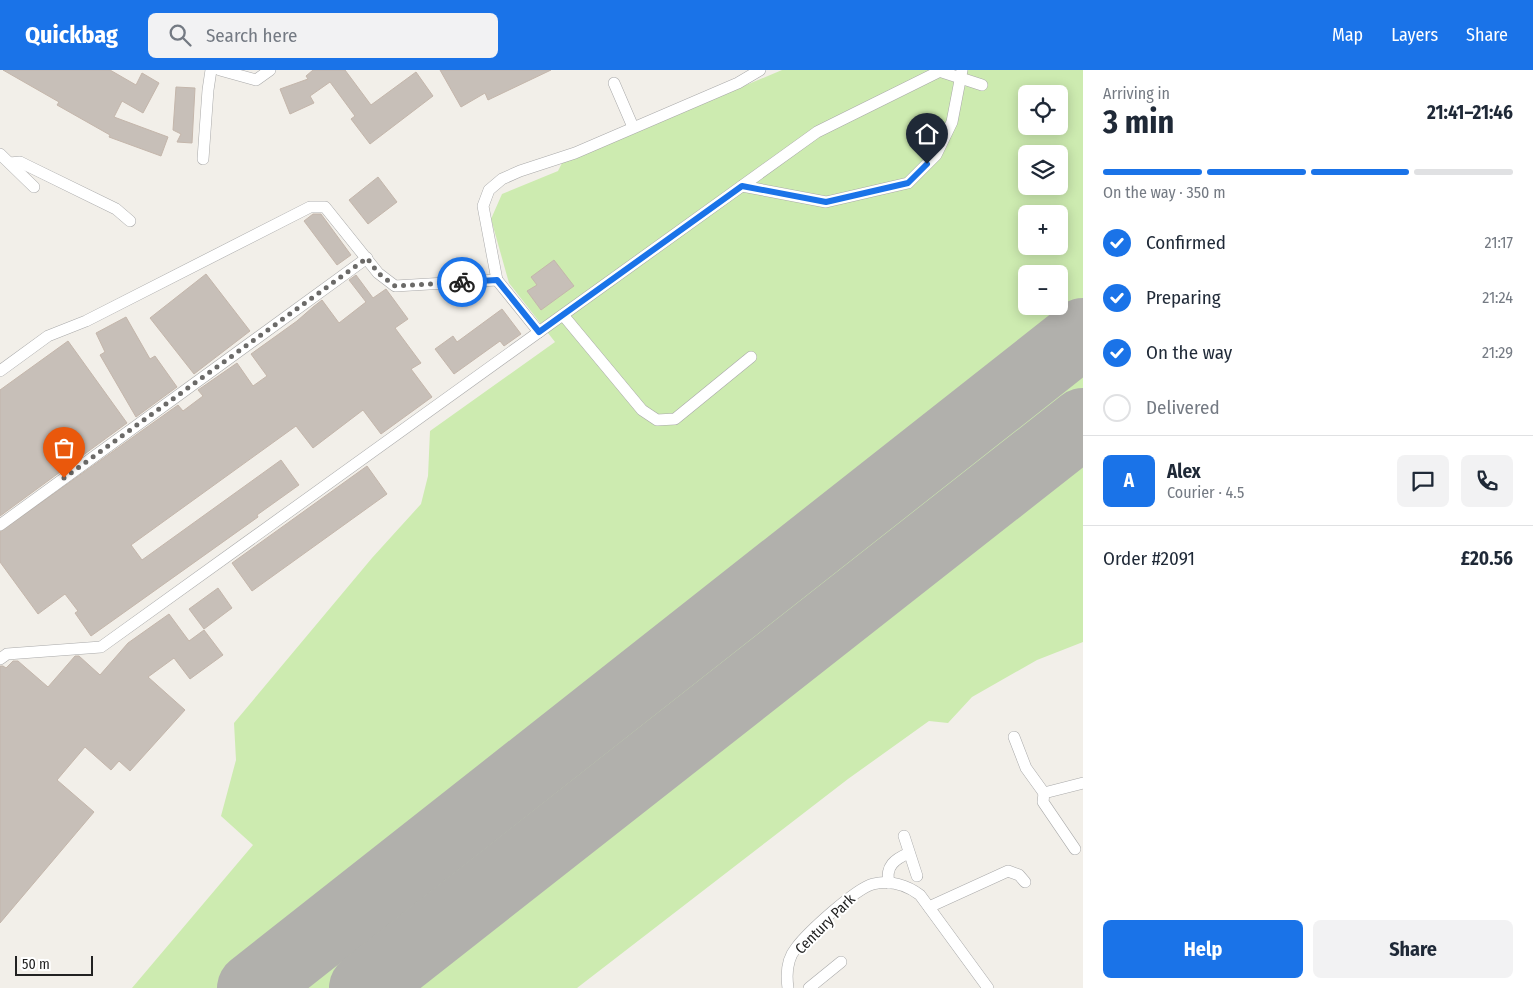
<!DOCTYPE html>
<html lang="en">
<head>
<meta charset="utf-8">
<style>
	:root { --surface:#fff; --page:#f2f2f3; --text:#1f2937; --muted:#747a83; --line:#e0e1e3; --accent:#1a73e8 }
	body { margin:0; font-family:"Fira Sans Condensed",sans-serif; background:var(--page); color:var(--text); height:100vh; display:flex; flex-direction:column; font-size:19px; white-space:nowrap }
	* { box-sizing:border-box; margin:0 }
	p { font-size:16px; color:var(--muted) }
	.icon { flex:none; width:28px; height:28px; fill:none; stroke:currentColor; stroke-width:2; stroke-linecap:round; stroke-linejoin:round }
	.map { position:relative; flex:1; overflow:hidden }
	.details { display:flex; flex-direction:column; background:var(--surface); width:450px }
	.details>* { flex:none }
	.tools { position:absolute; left:1018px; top:15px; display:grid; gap:10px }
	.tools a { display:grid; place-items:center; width:50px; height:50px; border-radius:8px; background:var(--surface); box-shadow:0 2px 12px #0003; font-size:25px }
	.scale { position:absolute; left:15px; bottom:12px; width:78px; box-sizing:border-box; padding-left:5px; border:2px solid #222; border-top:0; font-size:14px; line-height:18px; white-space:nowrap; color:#222; -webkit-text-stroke:4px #fff; paint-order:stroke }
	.pin { position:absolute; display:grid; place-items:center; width:42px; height:42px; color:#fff; margin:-51px -21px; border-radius:50% 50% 50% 0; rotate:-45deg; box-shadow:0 0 5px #0007 }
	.pin .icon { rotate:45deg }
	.courier { position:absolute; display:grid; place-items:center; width:50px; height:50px; margin:-25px; border:4px solid #1a73e8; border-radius:50%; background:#fff; color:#222; box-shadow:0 1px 6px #0007 }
	.head em { font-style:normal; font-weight:700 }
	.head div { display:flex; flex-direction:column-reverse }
	.head { display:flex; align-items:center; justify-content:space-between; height:85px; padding:0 20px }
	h1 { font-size:32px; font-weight:700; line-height:38px }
	.bar { display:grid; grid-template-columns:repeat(4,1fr); gap:8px 5px; align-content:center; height:60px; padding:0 20px }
	.bar i { height:6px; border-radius:4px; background:var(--line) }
	.bar .active { background:var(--accent) }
	.bar p { grid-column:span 4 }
	.line { display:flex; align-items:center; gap:12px; padding:0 20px; border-top:1px solid var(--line) }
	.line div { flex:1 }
	.round { display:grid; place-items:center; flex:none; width:52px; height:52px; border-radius:8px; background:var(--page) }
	ol { padding:0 20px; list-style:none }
	li { display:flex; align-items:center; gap:15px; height:55px }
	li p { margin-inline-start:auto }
	li .icon { padding:5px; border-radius:50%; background:var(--accent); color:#fff; stroke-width:4 }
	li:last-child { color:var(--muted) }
	li i { width:28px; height:28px; border:2px solid var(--line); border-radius:50% }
	.cta { display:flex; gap:10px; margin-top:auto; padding:10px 20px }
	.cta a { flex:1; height:58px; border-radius:8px; background:var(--accent); color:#fff; font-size:20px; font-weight:700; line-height:58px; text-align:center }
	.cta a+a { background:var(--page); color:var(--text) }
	header { display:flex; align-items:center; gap:30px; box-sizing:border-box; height:70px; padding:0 25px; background:var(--accent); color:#fff }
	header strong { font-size:24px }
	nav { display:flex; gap:28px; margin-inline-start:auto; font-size:18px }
	.search { width:350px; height:45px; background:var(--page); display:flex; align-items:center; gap:12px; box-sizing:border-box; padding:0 18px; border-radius:8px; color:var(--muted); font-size:19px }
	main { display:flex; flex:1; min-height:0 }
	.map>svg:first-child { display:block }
	.grass { fill:#cdebb0; fill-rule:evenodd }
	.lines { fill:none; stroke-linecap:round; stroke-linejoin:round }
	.runway { stroke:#b1b0ac; stroke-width:70 }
	.building { fill:#c7bfb8; stroke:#c4b6ab }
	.minor-casing { stroke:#a9a9a9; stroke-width:12 }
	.minor { stroke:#fff; stroke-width:11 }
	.done { stroke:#6b6a68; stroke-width:5; stroke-dasharray:0 9 }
	.route { stroke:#1a73e8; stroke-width:6 }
	.labels { text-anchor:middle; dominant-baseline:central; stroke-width:4; stroke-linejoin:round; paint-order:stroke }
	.street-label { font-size:15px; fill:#222; stroke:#fff }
</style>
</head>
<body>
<header>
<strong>Quickbag</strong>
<div class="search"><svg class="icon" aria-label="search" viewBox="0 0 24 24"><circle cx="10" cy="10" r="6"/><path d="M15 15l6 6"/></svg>Search here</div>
<nav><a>Map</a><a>Layers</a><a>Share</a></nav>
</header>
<main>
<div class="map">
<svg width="1083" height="918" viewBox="0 0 1083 918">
	<rect width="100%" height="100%" fill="#f2efe9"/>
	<path class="grass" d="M 782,0 L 1083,0 L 1083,572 L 1037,590 L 972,627 L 948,653 L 929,651 L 848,709 L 577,918 L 132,918 L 253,775 L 221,746 L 236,690 L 234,653 L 372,488 L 421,434 L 428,406 L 430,361 L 555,272 L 509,213 L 491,149 L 502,124 L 558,101 L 562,93 ZM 1026,24 L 1059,24 L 1059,56 L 1026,56 ZM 1026,84 L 1059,84 L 1059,116 L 1026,116 ZM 1026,144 L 1059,144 L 1059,176 L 1026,176 ZM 1026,204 L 1059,204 L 1059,236 L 1026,236 Z"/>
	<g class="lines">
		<g class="runway">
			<polyline points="252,918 1083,263"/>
			<polyline points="364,918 1083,353"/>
		</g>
	</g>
	<g class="building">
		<polygon points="3,0 110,0 136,15 142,3 159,13 143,43 122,31 114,47 168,67 161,86 109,67 110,65 57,35 59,32"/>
		<polygon points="313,0 345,0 371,35 416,2 433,26 370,74 351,49 355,46 330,12 310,26 314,33 290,44 280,19 308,9 306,6"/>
		<polygon points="440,0 551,0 488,30 485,23 461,37"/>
		<polygon points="176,17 195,18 192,73 177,72 181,64 173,60"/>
		<polygon points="378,107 397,132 368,154 349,130"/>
		<polygon points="313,144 321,144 351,185 337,195 304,151"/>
		<polygon points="554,190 574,216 541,240 527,221 537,215 531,207"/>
		<polygon points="206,204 250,261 194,304 150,248"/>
		<polygon points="356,205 373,228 386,219 408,249 395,258 421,293 411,299 432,327 381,364 363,340 313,378 296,356 131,475 142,490 281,390 299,415 257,445 258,447 91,566 75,543 78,541 65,524 38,544 0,492 0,462 178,335 183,341 203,326 198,320 237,293 253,316 267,306 251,284 297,251 313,237 322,230 339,253 366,232 349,210"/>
		<polygon points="502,239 521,264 504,276 500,271 454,304 435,279 453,266 457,272"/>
		<polygon points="126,247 150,289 155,286 177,317 136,347 100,285 105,282 96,263"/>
		<polygon points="68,271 127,353 0,446 0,320"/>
		<polygon points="367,396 387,424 252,521 232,493"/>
		<polygon points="218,518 232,538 204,559 189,539"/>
		<polygon points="169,544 189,571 204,560 223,585 190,609 174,588 148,607 185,640 130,701 119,691 111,700 85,677 57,710 94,742 0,853 0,596 3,596 6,598 13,591 18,591 48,617 75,586 79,586 100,605 128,573"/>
	</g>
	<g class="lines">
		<g class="minor-casing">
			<g id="minor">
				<polyline points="220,0 256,10 270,0"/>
				<polyline points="939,1 982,15"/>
				<polyline points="614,13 633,57"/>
				<polyline points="0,84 34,117"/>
				<polyline points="203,89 208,20 211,0"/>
				<polyline points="10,93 20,92 26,95 116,139 130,151"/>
				<polyline points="742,116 826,132 908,113 936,85 952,52 962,0"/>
				<polyline points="563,245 642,340 657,350 675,349 751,287"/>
				<polyline points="539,262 497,210 483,136 489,120 502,109 520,101 575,83 738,13 760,0"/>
				<polyline points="0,301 48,266 86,251 310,137 325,137 378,203 395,216 497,210"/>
				<polyline points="0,455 367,188"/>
				<polyline points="0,589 7,584 101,577 817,62 942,0"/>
				<polyline points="1014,667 1026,698 1044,723"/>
				<polyline points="904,766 917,806"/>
				<polyline points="1075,779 1043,732 1044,723 1083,713"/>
				<path d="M 889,813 C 885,796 895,789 909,783"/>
				<polyline points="929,837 1008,801 1019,805 1025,812"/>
				<path d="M 788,918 C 786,904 787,889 796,878 C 808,862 855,819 873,814 C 890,810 907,815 920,825 L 988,918"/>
				<polyline points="809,918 841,892"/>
			</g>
		</g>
		<use href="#minor" class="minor"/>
	</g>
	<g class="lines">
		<polyline class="done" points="64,408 367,188 378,203 395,216 462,212"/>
		<polyline class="route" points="462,212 497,210 539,262 742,116 826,132 908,113 927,94"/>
	</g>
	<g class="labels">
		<g class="street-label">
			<text transform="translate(825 854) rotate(-45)">Century Park</text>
		</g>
	</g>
</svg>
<div class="tools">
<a><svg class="icon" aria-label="locate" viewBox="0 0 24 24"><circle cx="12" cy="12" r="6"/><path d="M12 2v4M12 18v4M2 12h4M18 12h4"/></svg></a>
<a><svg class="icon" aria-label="layers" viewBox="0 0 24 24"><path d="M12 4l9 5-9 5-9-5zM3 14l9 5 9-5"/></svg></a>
<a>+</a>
<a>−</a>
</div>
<div class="scale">50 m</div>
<div class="pin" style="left:64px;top:408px;background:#ea580c"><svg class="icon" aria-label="bag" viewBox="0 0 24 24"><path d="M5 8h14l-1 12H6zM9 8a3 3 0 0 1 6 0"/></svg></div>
<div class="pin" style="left:927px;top:94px;background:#1f2937"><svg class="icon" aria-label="home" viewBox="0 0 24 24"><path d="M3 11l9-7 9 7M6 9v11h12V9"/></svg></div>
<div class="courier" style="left:462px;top:212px"><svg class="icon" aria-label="bike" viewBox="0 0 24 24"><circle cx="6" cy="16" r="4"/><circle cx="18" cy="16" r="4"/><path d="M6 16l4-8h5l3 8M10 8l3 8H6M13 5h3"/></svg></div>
</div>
<section class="details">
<div class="head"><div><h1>3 min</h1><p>Arriving in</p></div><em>21:41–21:46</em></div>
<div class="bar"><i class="active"></i><i class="active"></i><i class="active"></i><i></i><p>On the way · 350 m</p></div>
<ol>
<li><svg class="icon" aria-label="check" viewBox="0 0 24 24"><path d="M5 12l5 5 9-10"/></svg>Confirmed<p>21:17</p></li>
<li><svg class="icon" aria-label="check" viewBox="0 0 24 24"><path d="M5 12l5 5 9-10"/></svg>Preparing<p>21:24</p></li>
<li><svg class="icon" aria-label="check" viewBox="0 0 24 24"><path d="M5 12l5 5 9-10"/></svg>On the way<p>21:29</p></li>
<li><i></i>Delivered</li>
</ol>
<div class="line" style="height:90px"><b class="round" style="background:var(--accent);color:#fff">A</b><div><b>Alex</b><p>Courier · 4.5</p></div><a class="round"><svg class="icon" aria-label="chat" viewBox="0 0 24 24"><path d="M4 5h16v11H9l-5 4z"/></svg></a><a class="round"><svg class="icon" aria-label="phone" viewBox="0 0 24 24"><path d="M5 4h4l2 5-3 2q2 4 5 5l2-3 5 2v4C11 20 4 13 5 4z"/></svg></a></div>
<div class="line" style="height:65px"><div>Order #2091</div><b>£20.56</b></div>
<div class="cta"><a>Help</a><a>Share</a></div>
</section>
</main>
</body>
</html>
